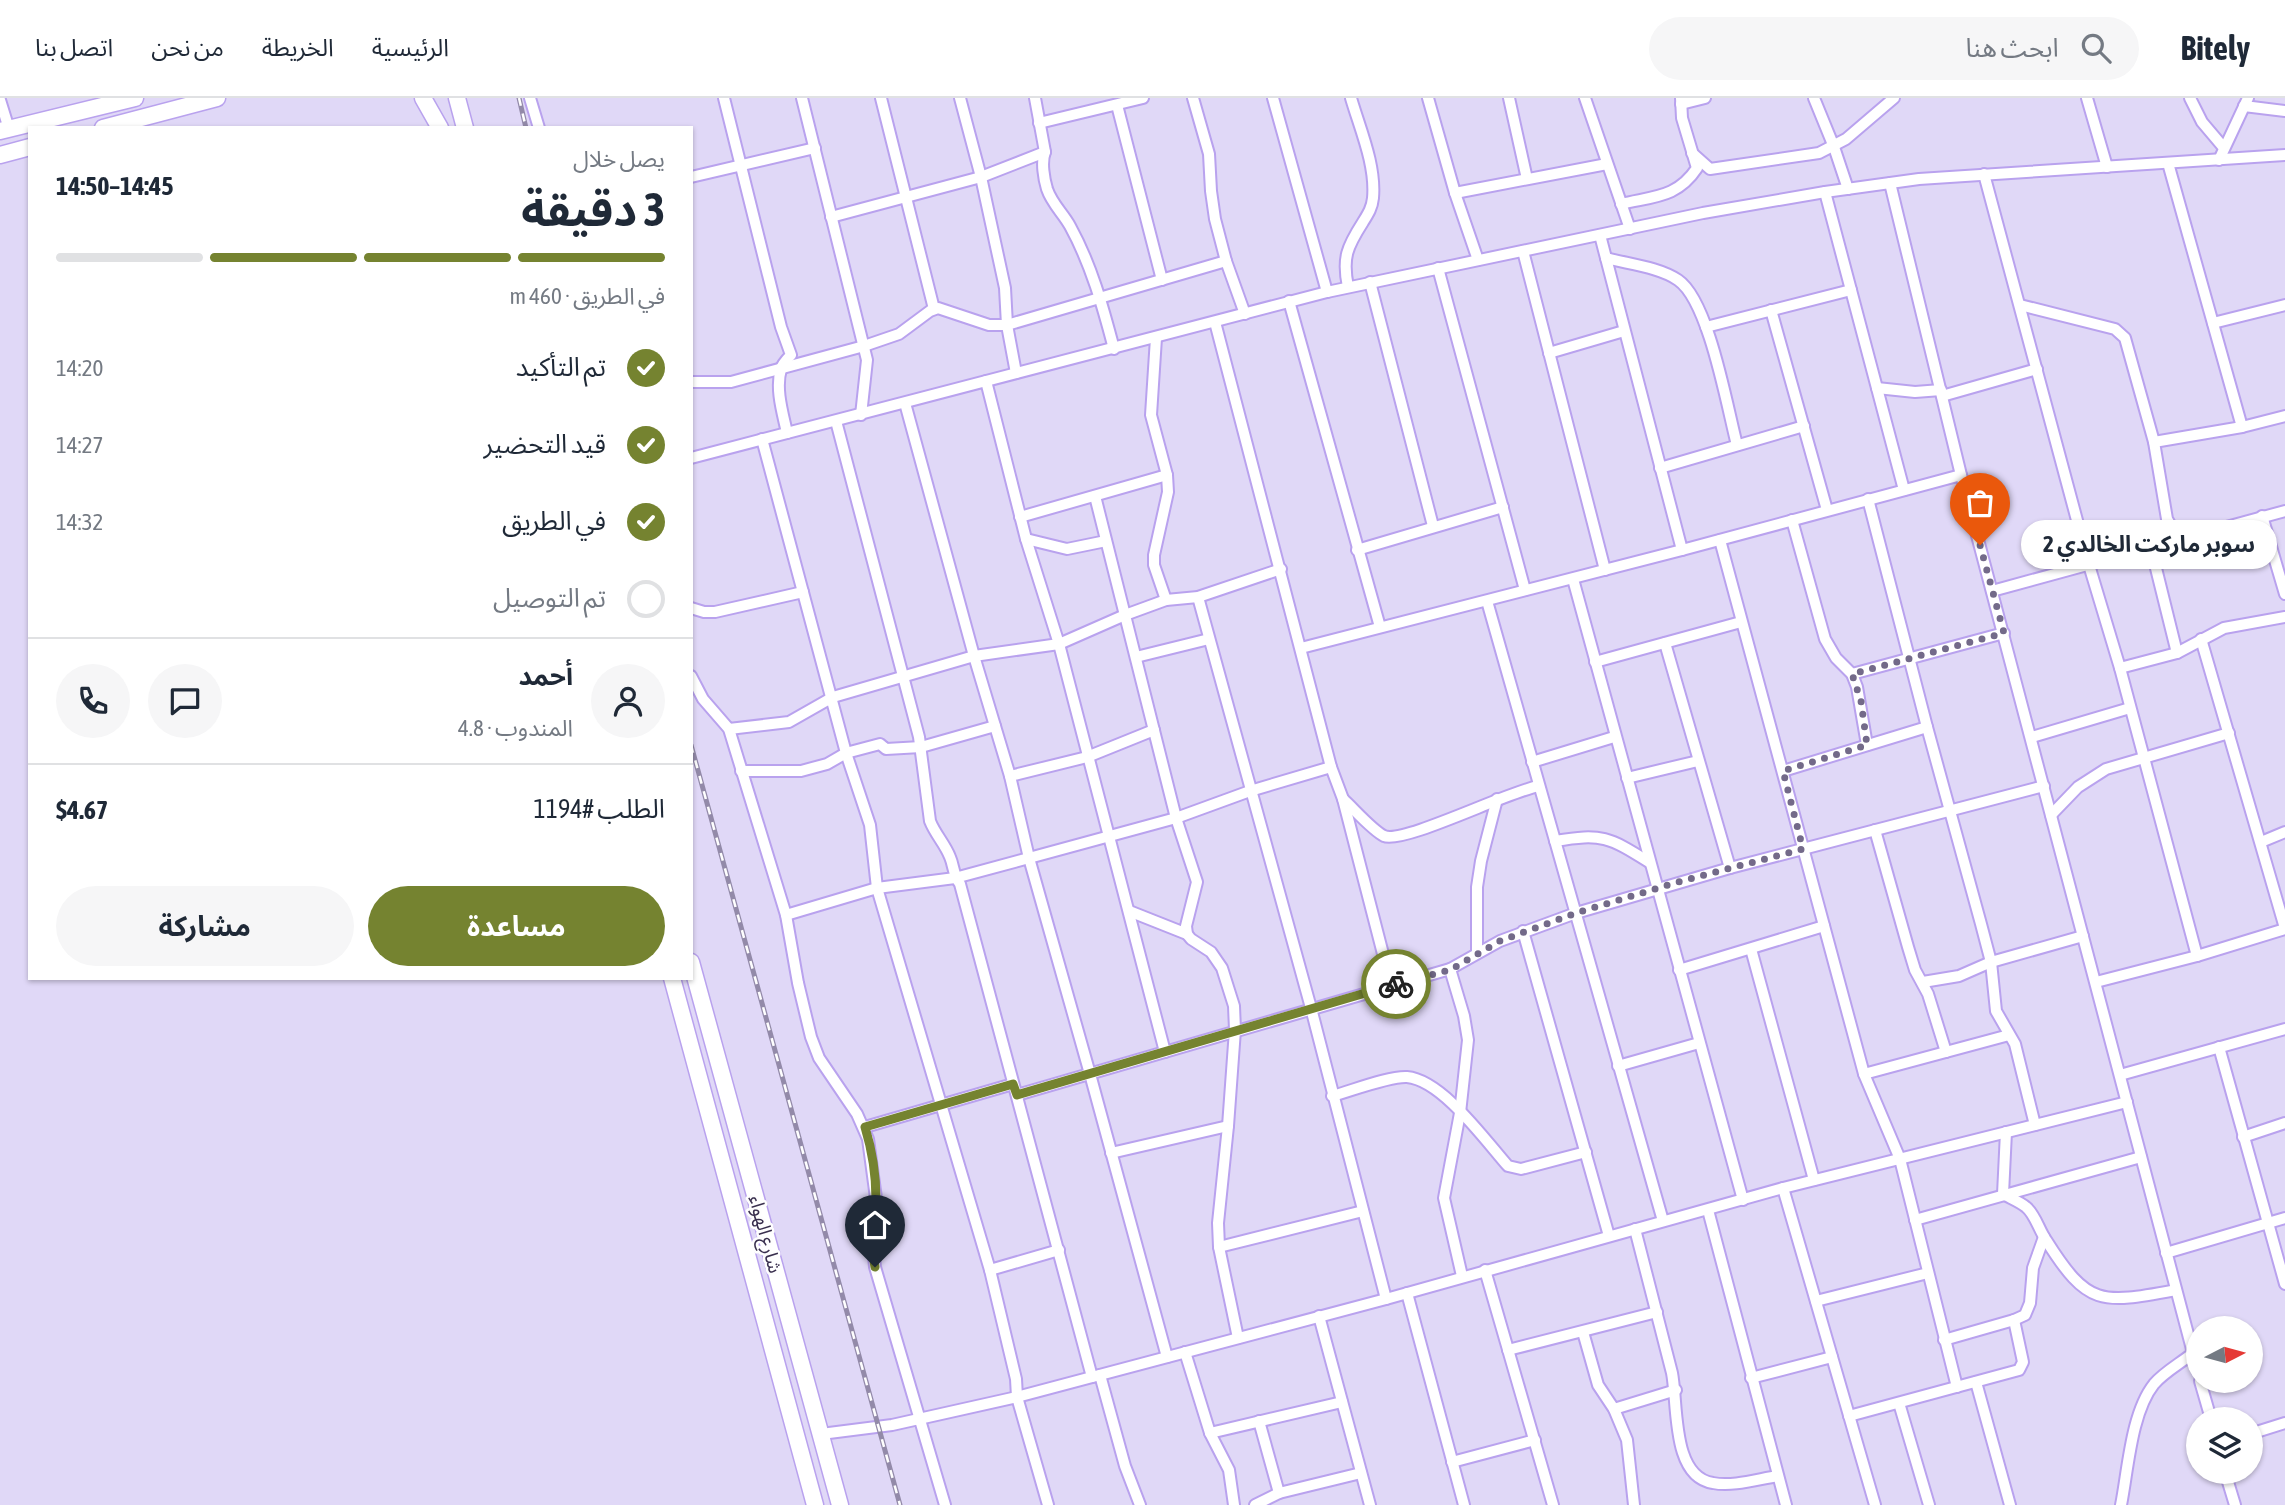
<!DOCTYPE html>
<html lang="ar">
<head>
<meta charset="utf-8">
<style>
	:root { --surface:#fff; --page:#f6f6f7; --text:#1f2937; --muted:#747a83; --line:#e0e1e3; --accent:#758330 }
	body { margin:0; font-family:"Asap Condensed","Noto Sans Arabic",sans-serif; background:var(--page); color:var(--text); direction:rtl; height:100vh; display:flex; flex-direction:column; font-size:26px; white-space:nowrap }
	* { box-sizing:border-box; margin:0 }
	p { font-size:23px; color:var(--muted) }
	.icon { flex:none; width:38px; height:38px; fill:none; stroke:currentColor; stroke-width:2; stroke-linecap:round; stroke-linejoin:round }
	.map { position:relative; flex:1; overflow:hidden; direction:ltr }
	.sheet { position:absolute; left:28px; top:28px; width:665px; height:854px; display:flex; flex-direction:column; background:var(--surface); border-radius:0px; box-shadow:0 2px 5px #0004; direction:rtl }
	.sheet>* { flex:none }
	.needle { width:46px; rotate:84deg }
	.buttons { position:absolute; left:2186px; top:1218px; display:grid; gap:14px }
	.buttons a { display:grid; place-items:center; width:77px; height:77px; border-radius:50%; background:var(--surface); box-shadow:0 2px 5px #0004; font-size:35px }
	.pin { position:absolute; display:grid; place-items:center; width:60px; height:60px; color:#fff; margin:-72px -30px; border-radius:50% 50% 50% 0; rotate:-45deg; box-shadow:0 0 7px #0007 }
	.pin .icon { rotate:45deg }
	.courier { position:absolute; display:grid; place-items:center; width:70px; height:70px; margin:-35px; border:5px solid #758330; border-radius:50%; background:#fff; color:#222; box-shadow:0 2px 9px #0007 }
	.bubble { position:absolute; height:49px; border-radius:24px; background:var(--surface); box-shadow:0 2px 5px #0004; font-size:23px; font-weight:700; line-height:49px; text-align:center; direction:rtl }
	.head em { font-style:normal; font-weight:700 }
	.head div { display:flex; flex-direction:column-reverse }
	.head { display:flex; align-items:center; justify-content:space-between; height:119px; padding:0 28px }
	h1 { font-size:46px; font-weight:700; line-height:52px }
	.bar { display:grid; grid-template-columns:repeat(4,1fr); gap:10px 7px; align-content:center; height:84px; padding:0 28px }
	.bar i { height:9px; border-radius:5px; background:var(--line) }
	.bar .selected { background:var(--accent) }
	.bar p { grid-column:span 4 }
	.line { display:flex; align-items:center; gap:18px; padding:0 28px; border-top:2px solid var(--line) }
	.line div { flex:1 }
	.round { display:grid; place-items:center; flex:none; width:74px; height:74px; border-radius:37px; background:var(--page) }
	ol { padding:0 28px; list-style:none }
	li { display:flex; align-items:center; gap:21px; height:77px }
	li p { margin-inline-start:auto }
	li .icon { padding:7px; border-radius:50%; background:var(--accent); color:#fff; stroke-width:4 }
	li:last-child { color:var(--muted) }
	li i { width:38px; height:38px; border:4px solid var(--line); border-radius:50% }
	.cta { display:flex; gap:14px; margin-top:auto; padding:14px 28px }
	.cta a { flex:1; height:80px; border-radius:42px; background:var(--accent); color:#fff; font-size:28px; font-weight:700; line-height:80px; text-align:center }
	.cta a+a { background:var(--page); color:var(--text) }
	header { display:flex; align-items:center; gap:42px; box-sizing:border-box; height:98px; padding:0 35px; background:var(--surface); border-bottom:2px solid var(--line) }
	header strong { font-size:33px }
	nav { display:flex; gap:38px; margin-inline-start:auto; font-size:24px }
	.search { width:490px; height:63px; background:var(--page); display:flex; align-items:center; gap:18px; box-sizing:border-box; padding:0 24px; border-radius:38px; color:var(--muted); font-size:26px }
	.map>svg:first-child { display:block }
	.lines { fill:none; stroke-linecap:round; stroke-linejoin:round }
	.minor-casing { stroke:#b9a2ee; stroke-width:14 }
	.highway-casing { stroke:#b9a2ee; stroke-width:19 }
	.minor { stroke:#fff; stroke-width:10 }
	.highway { stroke:#fff; stroke-width:16 }
	.rail-casing { stroke:#938aa9; stroke-width:5 }
	.rail { stroke:#fefefe; stroke-width:2.5; stroke-dasharray:8; stroke-linecap:butt }
	.done { stroke:#736a89; stroke-width:7; stroke-dasharray:0 12.6 }
	.route { stroke:#758330; stroke-width:9 }
	.labels { text-anchor:middle; dominant-baseline:central; stroke-width:5; stroke-linejoin:round; paint-order:stroke }
	.street-label { font-size:19px; fill:#392f4e; stroke:#fefefe }
</style>
</head>
<body>
<header>
<strong>Bitely</strong>
<div class="search"><svg class="icon" aria-label="search" viewBox="0 0 24 24"><circle cx="10" cy="10" r="6"/><path d="M15 15l6 6"/></svg>ابحث هنا</div>
<nav><a>الرئيسية</a><a>الخريطة</a><a>من نحن</a><a>اتصل بنا</a></nav>
</header>
<div class="map">
<svg width="2285" height="1407" viewBox="0 0 2285 1407">
	<rect width="100%" height="100%" fill="#e0d8f7"/>
	<g class="lines">
		<g class="minor-casing">
			<g id="minor">
				<polyline points="530,0 539,30"/>
				<path d="M 724,0 L 781,229 L 791,257 C 787,261 782,266 781,271 C 775,291 783,316 787,335"/>
				<polyline points="802,0 867,262 861,317"/>
				<polyline points="881,0 934,211"/>
				<polyline points="960,0 981,79 1005,190 1007,227 1016,275"/>
				<path d="M 1035,0 L 1045,54 C 1041,64 1044,81 1047,91 C 1052,106 1063,115 1070,128 C 1091,166 1103,209 1114,251"/>
				<polyline points="1193,0 1209,56 1211,93 1215,121 1226,163 1245,216"/>
				<polyline points="1273,0 1327,194"/>
				<polyline points="1428,0 1455,95 1478,162"/>
				<polyline points="1509,0 1527,81"/>
				<polyline points="1585,0 1630,131"/>
				<polyline points="1814,0 1834,49 1848,91"/>
				<polyline points="2087,0 2107,69"/>
				<polyline points="2190,0 2202,24 2224,50"/>
				<polyline points="0,2 9,31"/>
				<polyline points="1681,6 1705,0"/>
				<polyline points="1117,7 1162,182"/>
				<polyline points="2244,8 2285,13"/>
				<polyline points="1039,25 1143,0"/>
				<polyline points="1692,55 1710,71 1819,55 1846,41 1894,0"/>
				<polyline points="2219,62 2248,0"/>
				<polyline points="2168,65 2242,329"/>
				<polyline points="1984,76 2089,467 2120,570 2197,858"/>
				<polyline points="691,79 815,50"/>
				<polyline points="1890,85 1961,377 2198,1274"/>
				<polyline points="1825,94 1904,392"/>
				<polyline points="1455,95 1607,66"/>
				<path d="M 1621,106 C 1654,98 1677,100 1697,70 L 1682,20 L 1681,0"/>
				<polyline points="831,119 981,79 1045,54"/>
				<polyline points="1600,137 1682,452"/>
				<polyline points="1523,153 1605,472"/>
				<path d="M 1606,160 C 1628,166 1659,169 1678,182 C 1709,203 1727,309 1737,347"/>
				<polyline points="1438,170 1525,492"/>
				<polyline points="1370,184 1433,428"/>
				<path d="M 1348,189 C 1342,160 1347,149 1363,124 C 1368,116 1372,110 1373,100 C 1376,67 1360,31 1351,0"/>
				<polyline points="1289,203 1380,529"/>
				<polyline points="2020,207 2115,231 2125,240 2154,344 2167,421 2179,442"/>
				<polyline points="1771,212 1827,412"/>
				<polyline points="1215,224 1331,669 1343,701 1391,887"/>
				<polyline points="2213,225 2285,207"/>
				<polyline points="1706,229 1851,192"/>
				<polyline points="1156,240 1151,317 1167,377 1168,394 1154,457 1154,467 1166,502"/>
				<polyline points="1549,255 1624,233"/>
				<polyline points="986,283 1026,441 1059,546 1165,954"/>
				<polyline points="691,284 731,284 864,248 899,236 930,213 938,210 989,227 1007,227 1226,163"/>
				<polyline points="1877,290 1915,294 1941,292"/>
				<polyline points="1942,298 2037,271"/>
				<polyline points="905,305 974,558 1010,678 1029,760 1090,976 1167,1259"/>
				<path d="M 836,323 L 919,639 L 930,723 C 935,736 945,746 950,759 C 954,768 953,777 960,786 L 1092,1279"/>
				<polyline points="762,341 846,655 870,727 877,790 990,1172 1016,1281 1017,1299 1048,1407"/>
				<polyline points="2154,344 2242,329 2285,318"/>
				<polyline points="691,360 1327,194 1703,115 1825,94 1919,81 2285,57"/>
				<polyline points="1660,370 1804,328"/>
				<polyline points="1095,398 1176,720 1197,784 1186,828 1187,836 1191,841 1211,854 1222,870 1234,908 1235,932 1228,1028 1218,1125 1219,1149 1238,1240"/>
				<polyline points="1868,401 1927,629 1981,826 1991,864 1996,913 2015,946 2035,1027"/>
				<polyline points="2262,418 2285,496"/>
				<polyline points="1020,419 1167,377"/>
				<polyline points="1792,422 1825,541 1836,560 1852,576 1857,589 1867,647"/>
				<polyline points="1026,441 1067,451 1106,443"/>
				<polyline points="1720,442 1864,976 1900,1061 1957,1289"/>
				<polyline points="2151,450 2177,555"/>
				<polyline points="1357,452 1503,409"/>
				<polyline points="1573,481 1743,1102"/>
				<polyline points="1992,493 2285,413"/>
				<polyline points="1198,499 1311,910 1386,1201"/>
				<polyline points="1487,503 1663,1123"/>
				<polyline points="691,510 704,514 715,514 803,494"/>
				<polyline points="2201,541 2285,830"/>
				<polyline points="1665,545 1730,770"/>
				<polyline points="1301,550 1682,452 1961,377"/>
				<polyline points="1136,559 1209,541"/>
				<polyline points="1595,564 1741,524"/>
				<polyline points="2120,570 2177,555 2224,530 2285,519"/>
				<polyline points="1852,576 2004,535"/>
				<polyline points="691,578 703,601 729,631 786,817 798,885 811,939 819,960 857,1016 868,1041 876,1100 872,1135 875,1169 945,1407"/>
				<polyline points="729,631 789,624 833,599 974,558 1059,546 1125,517 1166,502 1198,499 1281,471"/>
				<polyline points="2032,639 2130,610"/>
				<polyline points="1532,664 1614,639"/>
				<polyline points="741,673 801,673 827,666 846,655 880,646 886,651 921,649 995,628"/>
				<polyline points="1783,673 1927,629"/>
				<polyline points="1010,678 1087,659 1154,632"/>
				<polyline points="1627,680 1698,663"/>
				<path d="M 1343,701 C 1354,711 1372,732 1384,738 C 1404,746 1509,693 1539,688"/>
				<polyline points="2051,717 2078,689 2106,671 2229,635"/>
				<polyline points="1875,732 1908,849 1915,872 1928,896 1946,954"/>
				<path d="M 1555,743 C 1602,735 1609,739 1649,764"/>
				<polyline points="2261,744 2285,734"/>
				<polyline points="1129,813 1187,836"/>
				<polyline points="786,817 877,790 955,780 1029,760 1176,720 1250,693 1331,669"/>
				<polyline points="1523,833 1609,1138"/>
				<polyline points="1751,851 1814,1082"/>
				<polyline points="1477,855 1477,789 1481,763 1497,701"/>
				<polyline points="1450,871 1464,918 1468,942 1460,1015 1444,1100 1462,1178"/>
				<polyline points="1679,872 1824,828"/>
				<polyline points="1923,884 1959,878 1991,864 2083,838"/>
				<polyline points="2096,884 2197,858 2285,831"/>
				<polyline points="2219,949 2285,1186"/>
				<polyline points="1618,968 1699,945"/>
				<polyline points="1864,976 2009,937"/>
				<polyline points="2120,977 2285,931"/>
				<polyline points="1017,997 1450,871 1500,843 1576,815 1730,770 2044,688"/>
				<path d="M 1332,998 C 1351,993 1389,978 1407,979 C 1442,982 1485,1042 1508,1068 L 1521,1071 L 1586,1054"/>
				<polyline points="865,1029 1013,986"/>
				<path d="M 2006,1034 L 2003,1096 C 2010,1100 2020,1104 2026,1109 C 2035,1116 2039,1132 2046,1142 C 2088,1209 2101,1206 2176,1192"/>
				<polyline points="2243,1039 2285,1025"/>
				<polyline points="1111,1055 1228,1028"/>
				<polyline points="1783,1090 1875,1407"/>
				<polyline points="1708,1112 1786,1407"/>
				<polyline points="1915,1122 2141,1059"/>
				<path d="M 1635,1131 L 1672,1275 C 1678,1305 1671,1379 1713,1385 C 1733,1389 1758,1381 1778,1378"/>
				<polyline points="1219,1149 1363,1113"/>
				<polyline points="2166,1155 2285,1120"/>
				<polyline points="990,1172 1059,1152"/>
				<polyline points="1485,1172 1553,1407"/>
				<polyline points="1407,1195 1464,1407"/>
				<polyline points="1816,1203 1928,1175"/>
				<polyline points="1319,1218 1370,1407"/>
				<polyline points="1583,1234 1598,1287 1614,1311 1627,1342 1634,1407"/>
				<polyline points="1944,1242 2014,1222 2025,1217 2030,1205 2033,1170 2044,1139"/>
				<polyline points="1508,1252 1657,1214"/>
				<polyline points="1185,1254 1210,1335 1229,1372 1234,1407"/>
				<polyline points="1100,1277 1125,1368 1140,1407"/>
				<polyline points="1751,1280 1832,1259"/>
				<polyline points="2200,1283 2211,1321"/>
				<polyline points="1976,1284 2010,1407"/>
				<polyline points="1899,1305 1929,1407"/>
				<polyline points="1614,1311 1676,1292"/>
				<polyline points="1849,1318 2019,1272 2023,1264 2014,1222"/>
				<polyline points="1259,1323 1279,1395"/>
				<polyline points="1210,1335 1342,1304"/>
				<polyline points="821,1336 892,1327 1017,1299 1386,1201 1783,1090 2127,1004"/>
				<polyline points="2250,1336 2285,1325"/>
				<polyline points="1452,1364 1535,1342"/>
				<polyline points="2225,1374 2235,1407"/>
				<polyline points="1255,1407 1279,1395 1361,1375"/>
				<path d="M 2121,1407 C 2128,1372 2131,1315 2154,1286 C 2164,1274 2181,1265 2193,1255"/>
			</g>
		</g>
		<g class="highway-casing">
			<g id="highway">
				<polyline points="423,0 440,30"/>
				<polyline points="457,0 465,30"/>
				<polyline points="103,30 217,0"/>
				<polyline points="0,33 135,0"/>
				<polyline points="0,57 30,49"/>
				<polyline points="691,864 840,1407"/>
				<polyline points="672,880 815,1407"/>
			</g>
		</g>
		<use href="#minor" class="minor"/>
		<use href="#highway" class="highway"/>
		<g class="rail-casing">
			<g id="rail">
				<polyline points="519,0 526,30"/>
				<polyline points="691,647 900,1407"/>
			</g>
		</g>
		<use href="#rail" class="rail"/>
	</g>
	<g class="lines">
		<polyline class="done" points="1396,886 1450,872 1500,843 1576,815 1678,784 1803,751 1783,673 1867,647 1861,603 1852,576 2004,535 1980,447"/>
		<path class="route" d="M 875,1169 C 870,1145 875,1125 876,1101 C 876,1077 872,1052 865,1029 L 1013,986 L 1017,997 L 1396,886"/>
	</g>
	<g class="labels">
		<g class="street-label">
			<text transform="translate(766 1136) rotate(75)">شارع الهواء</text>
		</g>
	</g>
</svg>
<div class="buttons">
<a><svg class="needle" viewBox="-14 -14 28 28"><path d="M0-13l5 13h-10z" fill="#e53935"/><path d="M0 13l5-13h-10z" fill="#747a83"/></svg></a>
<a><svg class="icon" aria-label="layers" viewBox="0 0 24 24"><path d="M12 4l9 5-9 5-9-5zM3 14l9 5 9-5"/></svg></a>
</div>
<div class="pin" style="left:1980px;top:447px;background:#ea580c"><svg class="icon" aria-label="bag" viewBox="0 0 24 24"><path d="M5 8h14l-1 12H6zM9 8a3 3 0 0 1 6 0"/></svg></div>
<div class="pin" style="left:875px;top:1169px;background:#1f2937"><svg class="icon" aria-label="home" viewBox="0 0 24 24"><path d="M3 11l9-7 9 7M6 9v11h12V9"/></svg></div>
<div class="courier" style="left:1396px;top:886px"><svg class="icon" aria-label="bike" viewBox="0 0 24 24"><circle cx="6" cy="16" r="4"/><circle cx="18" cy="16" r="4"/><path d="M6 16l4-8h5l3 8M10 8l3 8H6M13 5h3"/></svg></div>
<div class="bubble" style="left:2021px;top:422px;width:256px">سوبر ماركت الخالدي 2</div>
<section class="sheet">
<div class="head"><div><h1>3 دقيقة</h1><p>يصل خلال</p></div><em>14:45–14:50</em></div>
<div class="bar"><i class="selected"></i><i class="selected"></i><i class="selected"></i><i></i><p>في الطريق · 460 m</p></div>
<ol>
<li><svg class="icon" aria-label="check" viewBox="0 0 24 24"><path d="M5 12l5 5 9-10"/></svg>تم التأكيد<p>14:20</p></li>
<li><svg class="icon" aria-label="check" viewBox="0 0 24 24"><path d="M5 12l5 5 9-10"/></svg>قيد التحضير<p>14:27</p></li>
<li><svg class="icon" aria-label="check" viewBox="0 0 24 24"><path d="M5 12l5 5 9-10"/></svg>في الطريق<p>14:32</p></li>
<li><i></i>تم التوصيل</li>
</ol>
<div class="line" style="height:126px"><a class="round"><svg class="icon" aria-label="person" viewBox="0 0 24 24"><circle cx="12" cy="8" r="4"/><path d="M4 21q1-7 8-7t8 7"/></svg></a><div><b>أحمد</b><p>المندوب · 4.8</p></div><a class="round"><svg class="icon" aria-label="chat" viewBox="0 0 24 24"><path d="M4 5h16v11H9l-5 4z"/></svg></a><a class="round"><svg class="icon" aria-label="phone" viewBox="0 0 24 24"><path d="M5 4h4l2 5-3 2q2 4 5 5l2-3 5 2v4C11 20 4 13 5 4z"/></svg></a></div>
<div class="line" style="height:91px"><div>الطلب #1194</div><b>$4.67</b></div>
<div class="cta"><a>مساعدة</a><a>مشاركة</a></div>
</section>
</div>
</body>
</html>
